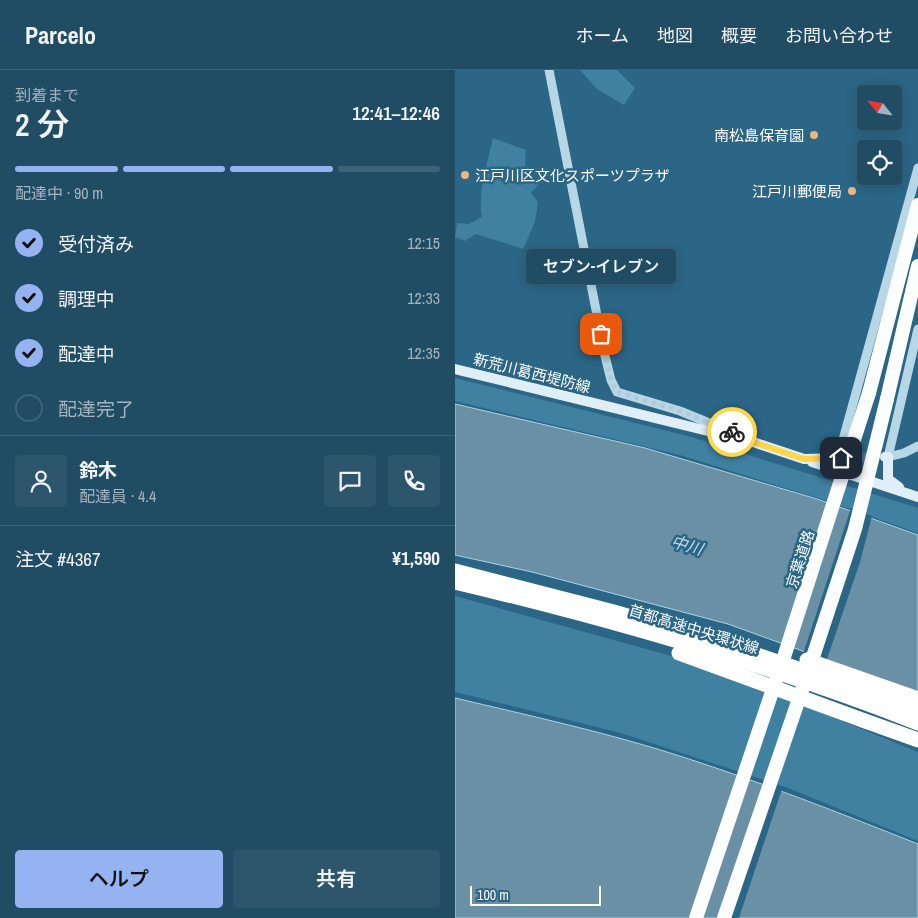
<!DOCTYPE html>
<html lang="ja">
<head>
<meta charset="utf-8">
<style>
	:root { --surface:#204c64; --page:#2d566d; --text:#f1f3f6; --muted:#a2b4bf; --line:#3d6378; --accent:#95b2f1 }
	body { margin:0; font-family:"Archivo Narrow","Noto Sans JP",sans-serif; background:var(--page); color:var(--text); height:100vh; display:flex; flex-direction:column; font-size:19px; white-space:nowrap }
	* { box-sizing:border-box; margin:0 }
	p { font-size:16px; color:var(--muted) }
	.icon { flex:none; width:28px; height:28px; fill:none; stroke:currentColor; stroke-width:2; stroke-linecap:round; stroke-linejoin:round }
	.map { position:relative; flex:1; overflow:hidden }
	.details { display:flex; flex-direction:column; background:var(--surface); width:455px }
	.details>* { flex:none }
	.needle { width:32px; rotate:300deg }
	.fabs { position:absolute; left:402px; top:15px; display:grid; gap:10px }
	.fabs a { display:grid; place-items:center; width:45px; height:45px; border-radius:5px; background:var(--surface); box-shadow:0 2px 12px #0003,0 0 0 1px var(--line); font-size:25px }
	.scale { position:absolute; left:15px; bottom:12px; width:131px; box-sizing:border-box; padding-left:5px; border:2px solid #fff; border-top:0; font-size:14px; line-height:18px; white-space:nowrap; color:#fff; -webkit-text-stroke:4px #2b6686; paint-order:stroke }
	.pin { position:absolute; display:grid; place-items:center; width:42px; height:42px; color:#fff; margin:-21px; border-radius:10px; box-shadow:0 2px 8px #0006 }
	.courier { position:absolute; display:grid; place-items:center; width:50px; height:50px; margin:-25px; border:4px solid #ffd54a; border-radius:50%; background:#fff; color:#222; box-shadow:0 1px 6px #0007 }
	.bubble { position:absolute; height:35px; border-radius:5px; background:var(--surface); box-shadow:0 2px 12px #0003,0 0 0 1px var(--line); font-size:16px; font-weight:600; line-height:35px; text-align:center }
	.headline em { font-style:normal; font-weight:600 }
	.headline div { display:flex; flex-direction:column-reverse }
	.headline { display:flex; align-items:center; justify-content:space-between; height:85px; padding:0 15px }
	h1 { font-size:32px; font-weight:600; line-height:38px }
	.bar { display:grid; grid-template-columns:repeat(4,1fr); gap:8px 5px; align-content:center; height:60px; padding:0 15px }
	.bar i { height:6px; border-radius:4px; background:var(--line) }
	.bar .on { background:var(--accent) }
	.bar p { grid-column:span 4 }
	.line { display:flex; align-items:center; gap:12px; padding:0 15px; border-top:1px solid var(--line) }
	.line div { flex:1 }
	.round { display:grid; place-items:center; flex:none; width:52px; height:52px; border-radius:5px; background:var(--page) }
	ol { padding:0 15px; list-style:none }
	li { display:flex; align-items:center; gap:15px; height:55px }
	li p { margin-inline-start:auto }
	li .icon { padding:5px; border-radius:50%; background:var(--accent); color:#111; stroke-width:4 }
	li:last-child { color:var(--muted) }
	li i { width:28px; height:28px; border:2px solid var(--line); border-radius:50% }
	.button { display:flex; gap:10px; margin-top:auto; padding:10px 15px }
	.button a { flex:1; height:58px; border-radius:5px; background:var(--accent); color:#111; font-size:20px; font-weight:600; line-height:58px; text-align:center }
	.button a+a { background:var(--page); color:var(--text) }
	header { display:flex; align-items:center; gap:30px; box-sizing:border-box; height:70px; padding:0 25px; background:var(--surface); border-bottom:1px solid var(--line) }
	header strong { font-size:24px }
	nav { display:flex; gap:28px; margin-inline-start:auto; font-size:18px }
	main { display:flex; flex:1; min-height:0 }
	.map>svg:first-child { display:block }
	.green { fill:#4081a2 }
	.water { fill:#6990a5; stroke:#acd4e7 }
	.pier { fill:#2b6686 }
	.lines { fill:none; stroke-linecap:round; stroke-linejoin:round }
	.secondary-tunnel { stroke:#4b7d98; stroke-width:10; stroke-dasharray:10 5; stroke-linecap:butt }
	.tertiary { stroke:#b7d7e7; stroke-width:9 }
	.secondary { stroke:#e0eff7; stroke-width:10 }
	.trunk { stroke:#fcfefe; stroke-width:14 }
	.motorway { stroke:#fff; stroke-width:15 }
	.trunk-bridge { stroke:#fcfefe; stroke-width:14 }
	.motorway-bridge { stroke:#fff; stroke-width:15 }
	.done { stroke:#b5c9d5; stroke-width:5; stroke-dasharray:0 9 }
	.route { stroke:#ffd54a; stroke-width:6 }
	.poi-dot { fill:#edb77f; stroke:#2b6686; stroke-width:2 }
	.labels { text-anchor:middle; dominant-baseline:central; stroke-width:5; stroke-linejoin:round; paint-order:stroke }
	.poi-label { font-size:15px; fill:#fff; stroke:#2b6686; text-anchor:end }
	.street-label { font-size:15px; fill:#fff; stroke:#2b6686 }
	.water-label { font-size:16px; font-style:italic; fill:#c3e0ef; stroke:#2b6686 }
</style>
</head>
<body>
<header>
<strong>Parcelo</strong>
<nav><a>ホーム</a><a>地図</a><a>概要</a><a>お問い合わせ</a></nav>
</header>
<main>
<section class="details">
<div class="headline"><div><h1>2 分</h1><p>到着まで</p></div><em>12:41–12:46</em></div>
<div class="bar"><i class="on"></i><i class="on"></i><i class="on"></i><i></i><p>配達中 · 90 m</p></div>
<ol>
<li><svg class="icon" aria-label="check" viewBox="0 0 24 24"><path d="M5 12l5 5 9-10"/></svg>受付済み<p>12:15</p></li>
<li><svg class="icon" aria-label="check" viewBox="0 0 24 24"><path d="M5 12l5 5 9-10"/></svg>調理中<p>12:33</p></li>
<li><svg class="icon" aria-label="check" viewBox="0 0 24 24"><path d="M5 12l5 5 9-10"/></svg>配達中<p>12:35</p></li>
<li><i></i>配達完了</li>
</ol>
<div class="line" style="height:90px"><a class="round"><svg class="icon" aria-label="person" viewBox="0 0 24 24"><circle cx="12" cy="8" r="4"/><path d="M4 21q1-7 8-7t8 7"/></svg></a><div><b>鈴木</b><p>配達員 · 4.4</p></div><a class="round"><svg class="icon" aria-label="chat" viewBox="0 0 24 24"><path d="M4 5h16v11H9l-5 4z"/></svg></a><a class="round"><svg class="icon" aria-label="phone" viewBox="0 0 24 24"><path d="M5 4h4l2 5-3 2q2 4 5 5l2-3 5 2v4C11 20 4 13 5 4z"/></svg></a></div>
<div class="line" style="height:65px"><div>注文 #4367</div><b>¥1,590</b></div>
<div class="button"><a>ヘルプ</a><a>共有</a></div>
</section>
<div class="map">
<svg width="463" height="848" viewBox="0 0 463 848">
	<rect width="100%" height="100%" fill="#2b6686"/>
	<g class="green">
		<polygon points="125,0 162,0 180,18 169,35 142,19"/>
		<path d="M 38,68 L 71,80 C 69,97 70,105 84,114 L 76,123 L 83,132 L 80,152 L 68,179 L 21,164 L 10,171 L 0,167 L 2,153 L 14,154 L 27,147 C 22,126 33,90 38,68 Z"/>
		<polygon points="0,308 233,366 463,438 463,463 369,430 225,385 0,331"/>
		<polygon points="0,526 249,595 463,682 463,771 333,718 166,663 0,622"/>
	</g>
	<g class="water">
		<polygon points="0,334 190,378 362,429 463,465 463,623 273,554 77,502 0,485"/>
		<path d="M 0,628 C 76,646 154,663 228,687 C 308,713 385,743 463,774 L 463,848 L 0,848 Z"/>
	</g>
	<g class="pier">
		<polygon points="396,438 417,446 405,492 371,592 348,584"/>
		<polygon points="308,712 327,719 284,848 262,848"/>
	</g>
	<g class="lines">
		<polyline class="secondary-tunnel" points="389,388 424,387"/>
		<g class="tertiary">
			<polyline points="94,0 150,286 156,310 162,322 225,341 286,366"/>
			<polyline points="463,259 433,387 449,383 463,376"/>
			<polyline points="383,388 463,98"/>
		</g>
		<g class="secondary">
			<polyline points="0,299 298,372 349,389 386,388"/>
			<polyline points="430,387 433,387 433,409 444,417"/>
			<polyline points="357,392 463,427"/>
		</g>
		<g class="trunk">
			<polyline points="414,323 463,135"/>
			<polyline points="432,329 463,196"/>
			<polyline points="241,848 322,607"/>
			<polyline points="269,848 348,617"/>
		</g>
		<polyline class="motorway" points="410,651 463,670"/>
		<g class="trunk-bridge">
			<polyline points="328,590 414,323"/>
			<polyline points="354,599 400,459 432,329"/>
		</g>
		<g class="motorway-bridge">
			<polyline points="0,501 155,541 267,573 463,640"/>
			<path d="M 0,512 C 156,549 313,594 463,653"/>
			<polyline points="224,583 410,651"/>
			<polyline points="352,590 463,629"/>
		</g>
	</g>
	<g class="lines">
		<polyline class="done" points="146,264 156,310 162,322 225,341 277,362"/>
		<polyline class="route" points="277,362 298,372 349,389 386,388"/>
	</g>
	<g class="poi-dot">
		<circle cx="359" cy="65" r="5"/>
		<circle cx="10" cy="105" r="5"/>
		<circle cx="397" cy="121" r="5"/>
	</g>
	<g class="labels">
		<g class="poi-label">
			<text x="349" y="65">南松島保育園</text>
			<text x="20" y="105" text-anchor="start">江戸川区文化スポーツプラザ</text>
			<text x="387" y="121">江戸川郵便局</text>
		</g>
		<g class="street-label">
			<text transform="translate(77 303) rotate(14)">新荒川葛西堤防線</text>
			<text transform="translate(345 489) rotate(-72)">京葉道路</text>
			<text transform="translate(239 559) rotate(17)">首都高速中央環状線</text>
		</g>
		<g class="water-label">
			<text transform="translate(232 475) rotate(16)">中川</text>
		</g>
	</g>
</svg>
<div class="fabs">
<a><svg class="needle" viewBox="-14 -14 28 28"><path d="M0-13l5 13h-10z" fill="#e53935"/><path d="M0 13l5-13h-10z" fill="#a2b4bf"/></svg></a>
<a><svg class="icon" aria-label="locate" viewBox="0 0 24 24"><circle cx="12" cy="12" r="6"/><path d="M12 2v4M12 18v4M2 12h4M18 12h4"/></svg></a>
</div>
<div class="scale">100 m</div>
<div class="pin" style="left:146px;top:264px;background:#ea580c"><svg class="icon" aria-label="bag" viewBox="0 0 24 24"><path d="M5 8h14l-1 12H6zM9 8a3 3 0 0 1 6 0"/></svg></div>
<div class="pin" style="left:386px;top:388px;background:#1f2937"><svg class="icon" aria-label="home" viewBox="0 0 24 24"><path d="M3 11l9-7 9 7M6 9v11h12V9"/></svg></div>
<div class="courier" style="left:277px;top:362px"><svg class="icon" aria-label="bike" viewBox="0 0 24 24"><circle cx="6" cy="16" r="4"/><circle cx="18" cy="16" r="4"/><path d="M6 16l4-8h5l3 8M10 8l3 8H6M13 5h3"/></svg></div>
<div class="bubble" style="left:71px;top:179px;width:150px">セブン-イレブン</div>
</div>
</main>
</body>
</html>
